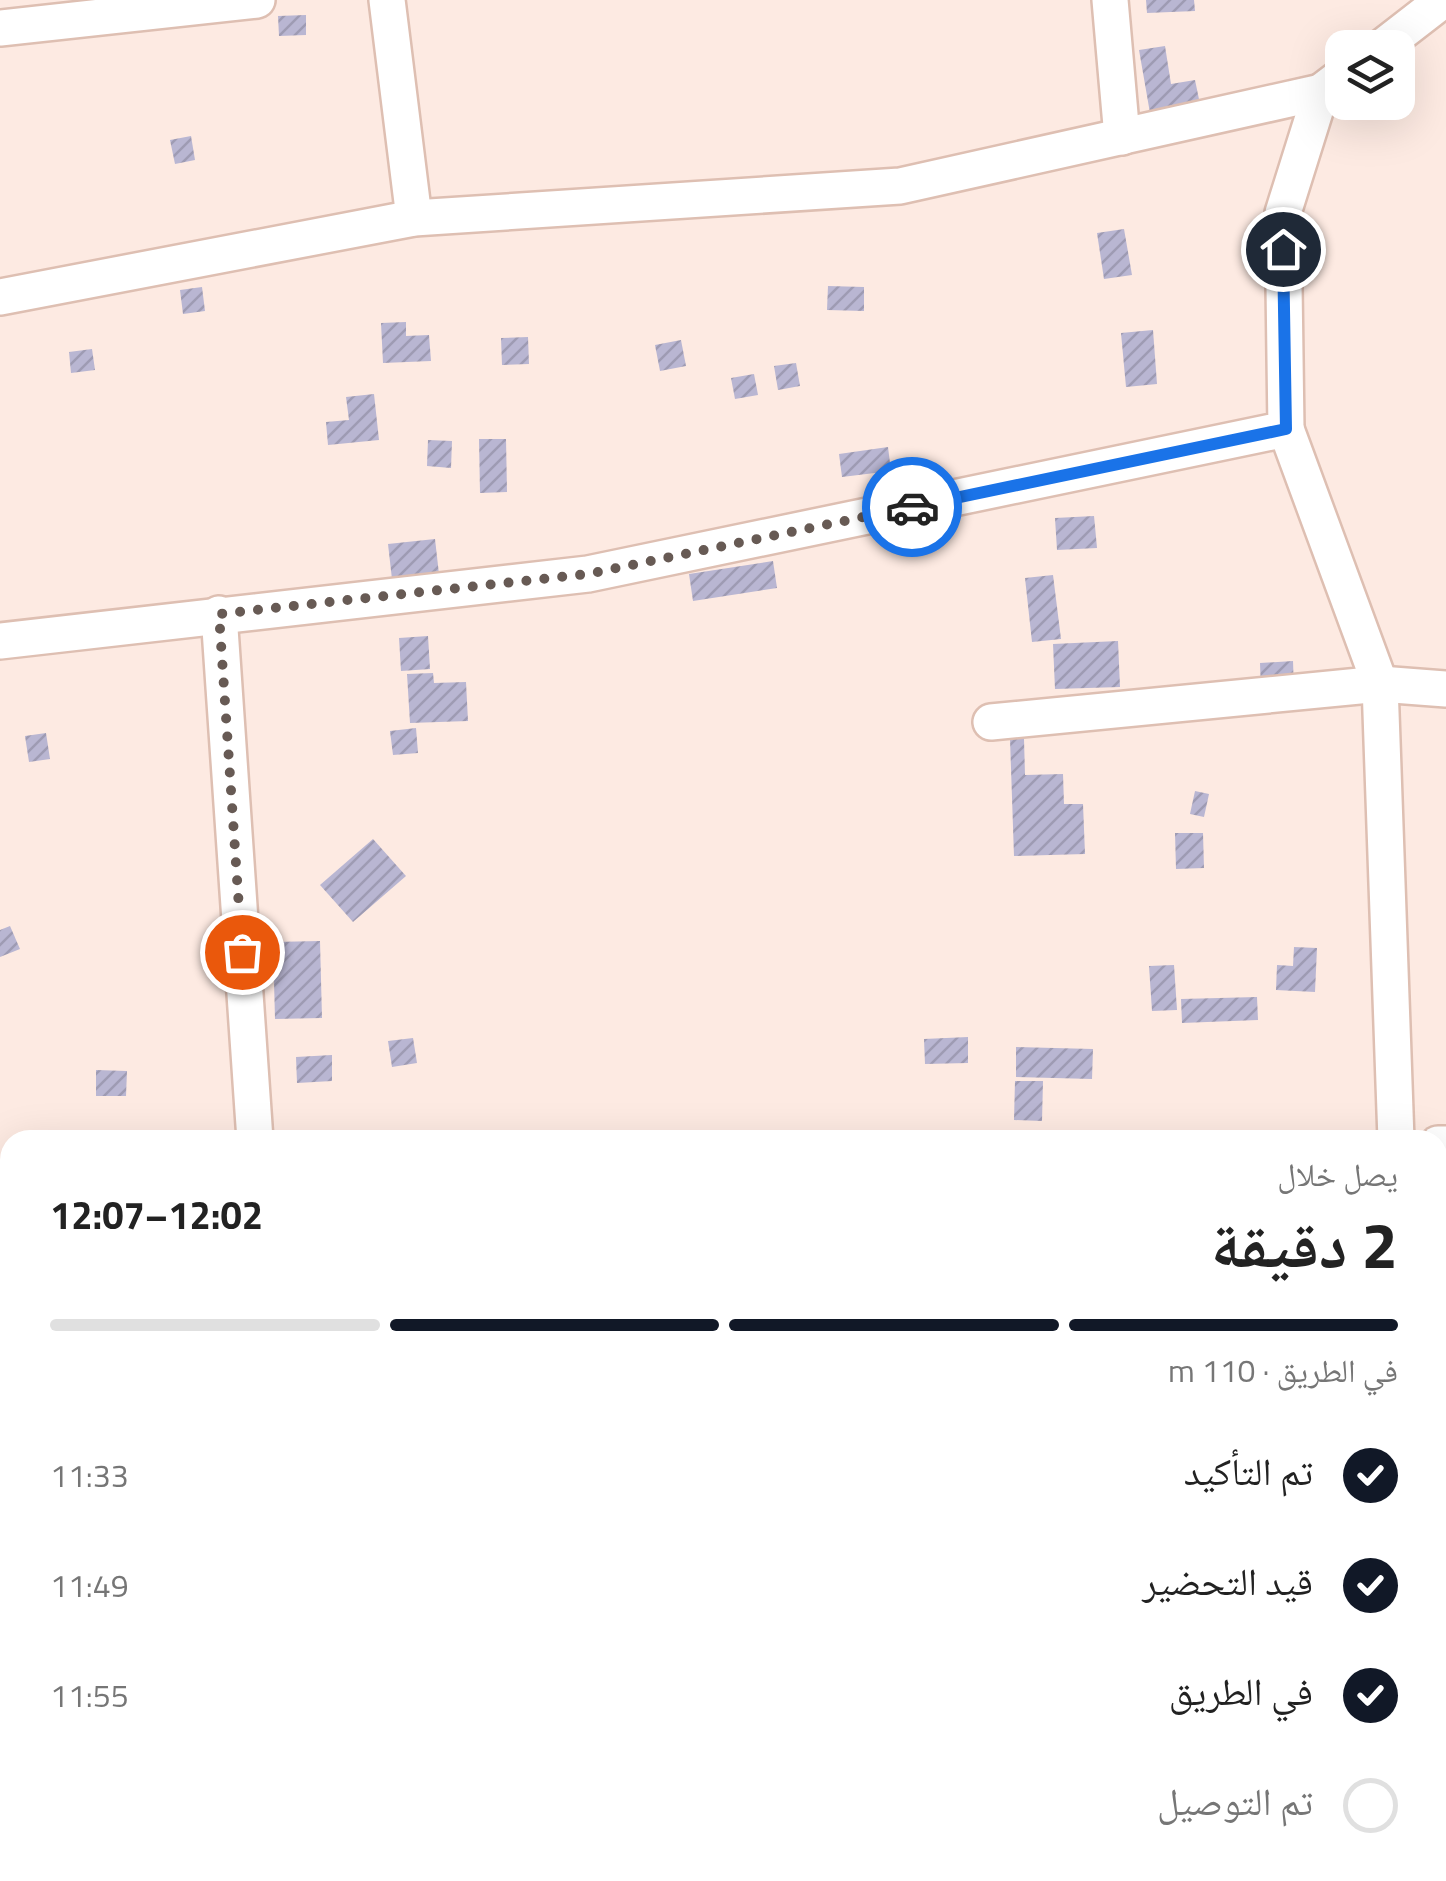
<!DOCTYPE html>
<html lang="ar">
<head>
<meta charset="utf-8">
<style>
	:root { --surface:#fff; --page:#f2f2f2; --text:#222; --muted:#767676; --line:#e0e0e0; --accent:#111827 }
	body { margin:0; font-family:"Titillium Web","Noto Naskh Arabic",sans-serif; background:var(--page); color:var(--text); direction:rtl; height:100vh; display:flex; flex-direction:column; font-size:38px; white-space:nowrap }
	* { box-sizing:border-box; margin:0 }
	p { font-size:32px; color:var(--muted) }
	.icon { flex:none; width:55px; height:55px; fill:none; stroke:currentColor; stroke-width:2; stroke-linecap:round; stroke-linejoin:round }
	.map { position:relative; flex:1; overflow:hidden; direction:ltr }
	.details { position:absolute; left:0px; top:1130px; width:1448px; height:752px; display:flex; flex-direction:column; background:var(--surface); border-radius:30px 30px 0 0; box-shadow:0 10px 40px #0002; direction:rtl }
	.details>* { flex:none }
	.fabs { position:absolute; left:1325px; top:30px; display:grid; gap:20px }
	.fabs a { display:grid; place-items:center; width:90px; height:90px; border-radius:20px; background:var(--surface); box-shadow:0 10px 40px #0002; font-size:50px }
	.pin { position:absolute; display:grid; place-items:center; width:85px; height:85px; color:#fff; margin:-42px; border:5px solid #fff; border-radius:50%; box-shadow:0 2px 10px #0007 }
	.courier { position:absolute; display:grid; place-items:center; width:100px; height:100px; margin:-50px; border:8px solid #1a73e8; border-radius:50%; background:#fff; color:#222; box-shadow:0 2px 12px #0007 }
	.overview em { font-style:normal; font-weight:700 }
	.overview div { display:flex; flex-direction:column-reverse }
	.overview { display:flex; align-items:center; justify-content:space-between; height:170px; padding:0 50px }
	h1 { font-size:65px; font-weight:700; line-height:75px }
	.bar { display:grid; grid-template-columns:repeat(4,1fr); gap:15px 10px; align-content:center; height:120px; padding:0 50px }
	.bar i { height:12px; border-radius:8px; background:var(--line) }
	.bar .on { background:var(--accent) }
	.bar p { grid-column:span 4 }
	ol { padding:0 50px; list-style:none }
	li { display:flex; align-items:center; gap:30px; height:110px }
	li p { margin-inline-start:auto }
	li .icon { padding:10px; border-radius:50%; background:var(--accent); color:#fff; stroke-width:4 }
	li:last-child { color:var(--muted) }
	li i { width:55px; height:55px; border:5px solid var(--line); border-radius:50% }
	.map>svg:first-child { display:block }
	.building { fill:url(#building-hatch) }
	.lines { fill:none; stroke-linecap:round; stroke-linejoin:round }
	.street-casing { stroke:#debfb2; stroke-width:40 }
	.street { stroke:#fff; stroke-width:35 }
	.done { stroke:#675a54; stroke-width:10; stroke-dasharray:0 18 }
	.route { stroke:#1a73e8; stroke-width:12 }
</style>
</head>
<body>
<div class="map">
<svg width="1446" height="1881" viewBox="0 0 1446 1881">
	<defs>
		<pattern id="building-hatch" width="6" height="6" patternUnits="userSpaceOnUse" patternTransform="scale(2.5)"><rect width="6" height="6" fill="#b9b6d2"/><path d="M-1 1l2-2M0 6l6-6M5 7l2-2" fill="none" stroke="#9e9bb3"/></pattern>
	</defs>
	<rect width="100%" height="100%" fill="#fdeae2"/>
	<g class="building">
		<polygon points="1146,0 1194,0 1195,11 1147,13"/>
		<polygon points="306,15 306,35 279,36 278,16"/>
		<polygon points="1165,46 1171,84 1195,80 1200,104 1150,113 1139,50"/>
		<polygon points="191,136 195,160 175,164 170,140"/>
		<polygon points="1124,229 1132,275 1104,279 1097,233"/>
		<polygon points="828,286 864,287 864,311 827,310"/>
		<polygon points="202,287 205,311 183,314 180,290"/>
		<polygon points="406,322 406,336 429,335 431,361 383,363 381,323"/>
		<polygon points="1153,330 1157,384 1126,387 1121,333"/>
		<polygon points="528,337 529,364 502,365 501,338"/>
		<polygon points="681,340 686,366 660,371 655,345"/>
		<polygon points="92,349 95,370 71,373 69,352"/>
		<polygon points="796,363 800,386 778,390 774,366"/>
		<polygon points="754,374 758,395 735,399 731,378"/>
		<polygon points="374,394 379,440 328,445 326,422 349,420 346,397"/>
		<polygon points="479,439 506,439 507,492 480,493"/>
		<polygon points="428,440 452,441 451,468 427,466"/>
		<polygon points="888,447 891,471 842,477 839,454"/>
		<polygon points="1094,516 1097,548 1057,550 1055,518"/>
		<polygon points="435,539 440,583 393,588 388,544"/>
		<polygon points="773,561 777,588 693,601 689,574"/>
		<polygon points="1053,575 1061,639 1032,642 1025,578"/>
		<polygon points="428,636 430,669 401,671 399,638"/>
		<polygon points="1118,641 1120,687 1055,689 1053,644"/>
		<polygon points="1293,661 1294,691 1261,692 1260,663"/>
		<polygon points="433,673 434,683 466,682 468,721 410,723 407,674"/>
		<polygon points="416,728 418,753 393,755 390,731"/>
		<polygon points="46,733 50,759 29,762 25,736"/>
		<polygon points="1010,739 1024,739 1025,775 1063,774 1064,804 1083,804 1085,854 1014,856"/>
		<polygon points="1195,791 1209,794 1204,817 1190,814"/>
		<polygon points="1175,833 1203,833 1204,868 1176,869"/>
		<polygon points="373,839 406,876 353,922 320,885"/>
		<polygon points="10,926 20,949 0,957 0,930"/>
		<polygon points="320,941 322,1018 275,1019 273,942"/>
		<polygon points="1294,947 1317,948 1315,992 1276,990 1277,965 1293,966"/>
		<polygon points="1174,965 1177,1010 1152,1011 1149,966"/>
		<polygon points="1257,997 1258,1020 1182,1023 1181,999"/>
		<polygon points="968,1037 968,1063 925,1064 924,1039"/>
		<polygon points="413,1038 417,1063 392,1067 388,1041"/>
		<polygon points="1016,1047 1093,1049 1092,1079 1016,1077"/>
		<polygon points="332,1055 332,1081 297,1083 296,1057"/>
		<polygon points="96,1070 127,1071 126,1096 96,1096"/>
		<polygon points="1015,1081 1043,1081 1042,1121 1014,1120"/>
		<polygon points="10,1237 10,1285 0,1288 0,1239"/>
		<polygon points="900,1872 945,1872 945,1881 901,1881"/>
		<polygon points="990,1872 1040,1872 1040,1876 990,1881"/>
		<polygon points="1063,1872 1126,1872 1126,1881 1064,1881"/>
	</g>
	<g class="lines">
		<g class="street-casing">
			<g id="street">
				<polyline points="387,0 414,218"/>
				<polyline points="1110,0 1122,137"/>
				<polyline points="0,28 257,0"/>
				<polyline points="1381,48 1443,0"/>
				<polyline points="0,297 414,218 900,186 1321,92"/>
				<polyline points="219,614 255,1140"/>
				<polyline points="0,641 588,574 1286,429 1283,213 1321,92 1342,76"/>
				<polyline points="991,722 1380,684 1286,429"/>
				<polyline points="1396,1140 1380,684 1446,689"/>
				<polyline points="1438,1144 1446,1144"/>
				<polyline points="4,1395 10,1694"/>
				<polyline points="1438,1559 1446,1617"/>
				<polyline points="0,1746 10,1744"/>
				<polyline points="17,1872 17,1881"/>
			</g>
		</g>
		<use href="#street" class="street"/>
	</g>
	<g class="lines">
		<polyline class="done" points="242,952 219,614 588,574 912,507"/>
		<polyline class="route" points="912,507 1286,429 1283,249"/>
	</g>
</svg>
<div class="fabs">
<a><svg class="icon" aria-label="layers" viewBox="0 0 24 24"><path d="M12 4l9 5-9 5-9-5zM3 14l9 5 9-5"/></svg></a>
</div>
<div class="pin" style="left:242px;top:952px;background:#ea580c"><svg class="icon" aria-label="bag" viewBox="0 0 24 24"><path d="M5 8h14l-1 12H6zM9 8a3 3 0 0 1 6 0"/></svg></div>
<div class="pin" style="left:1283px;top:249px;background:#1f2937"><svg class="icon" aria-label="home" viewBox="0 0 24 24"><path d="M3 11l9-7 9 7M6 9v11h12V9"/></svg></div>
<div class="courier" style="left:912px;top:507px"><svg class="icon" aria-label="car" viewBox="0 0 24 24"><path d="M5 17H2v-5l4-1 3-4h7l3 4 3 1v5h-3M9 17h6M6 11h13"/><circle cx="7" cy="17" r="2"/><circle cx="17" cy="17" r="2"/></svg></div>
<section class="details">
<div class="overview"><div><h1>2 دقيقة</h1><p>يصل خلال</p></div><em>12:02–12:07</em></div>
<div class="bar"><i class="on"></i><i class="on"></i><i class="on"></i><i></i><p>في الطريق · 110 m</p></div>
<ol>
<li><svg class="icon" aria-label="check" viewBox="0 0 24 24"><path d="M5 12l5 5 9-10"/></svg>تم التأكيد<p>11:33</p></li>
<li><svg class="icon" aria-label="check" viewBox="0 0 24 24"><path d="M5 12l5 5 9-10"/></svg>قيد التحضير<p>11:49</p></li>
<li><svg class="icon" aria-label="check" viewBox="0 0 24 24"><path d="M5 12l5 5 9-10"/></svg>في الطريق<p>11:55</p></li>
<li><i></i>تم التوصيل</li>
</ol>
</section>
</div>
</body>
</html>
